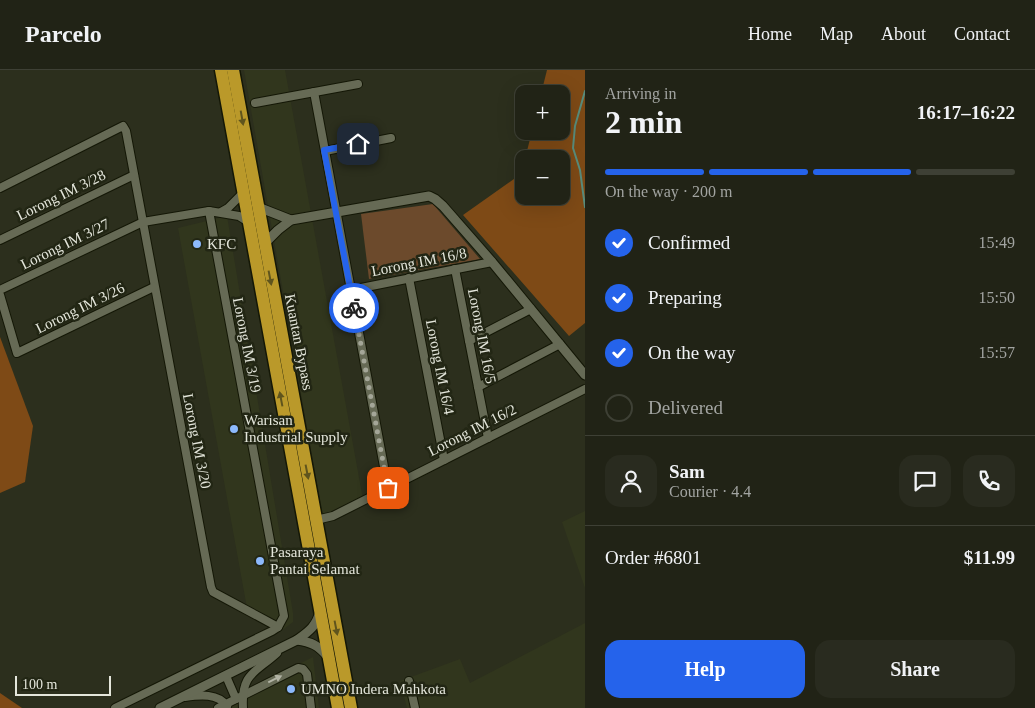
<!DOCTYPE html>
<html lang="en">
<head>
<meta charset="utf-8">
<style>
	:root { --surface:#212316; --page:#292b1f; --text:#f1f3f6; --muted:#a2a4a1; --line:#3e4035; --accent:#2563eb }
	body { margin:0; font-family:Georgia,serif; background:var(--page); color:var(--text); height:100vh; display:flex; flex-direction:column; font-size:19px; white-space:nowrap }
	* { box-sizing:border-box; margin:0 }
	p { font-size:16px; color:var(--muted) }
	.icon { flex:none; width:28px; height:28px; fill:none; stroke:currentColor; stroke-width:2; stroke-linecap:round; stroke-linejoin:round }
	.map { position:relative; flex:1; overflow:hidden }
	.panel { display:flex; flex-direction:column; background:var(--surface); width:450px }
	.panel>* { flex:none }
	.fabs { position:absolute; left:515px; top:15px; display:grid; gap:10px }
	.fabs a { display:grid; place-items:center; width:55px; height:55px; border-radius:10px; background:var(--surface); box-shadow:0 5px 20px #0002,0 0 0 1px var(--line); font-size:25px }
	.scale { position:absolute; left:15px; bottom:12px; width:96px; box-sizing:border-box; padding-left:5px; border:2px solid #e4e6db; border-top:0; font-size:14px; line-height:18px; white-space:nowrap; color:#e4e6db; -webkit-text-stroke:4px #222614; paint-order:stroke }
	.pin { position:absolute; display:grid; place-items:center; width:42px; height:42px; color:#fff; margin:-21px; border-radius:10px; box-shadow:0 2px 8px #0006 }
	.courier { position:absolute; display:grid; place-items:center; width:50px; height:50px; margin:-25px; border:4px solid #2563eb; border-radius:50%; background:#fff; color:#222; box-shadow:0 1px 6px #0007 }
	.head em { font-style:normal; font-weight:800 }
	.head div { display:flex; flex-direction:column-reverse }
	.head { display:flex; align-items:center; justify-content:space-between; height:85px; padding:0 20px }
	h1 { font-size:32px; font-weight:800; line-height:38px }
	.bar { display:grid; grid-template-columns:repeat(4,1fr); gap:8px 5px; align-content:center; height:60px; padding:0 20px }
	.bar i { height:6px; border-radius:4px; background:var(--line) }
	.bar .current { background:var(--accent) }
	.bar p { grid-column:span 4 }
	.line { display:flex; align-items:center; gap:12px; padding:0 20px; border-top:1px solid var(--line) }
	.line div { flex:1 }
	.round { display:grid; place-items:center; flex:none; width:52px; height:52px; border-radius:15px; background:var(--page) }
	ol { padding:0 20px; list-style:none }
	li { display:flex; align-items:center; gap:15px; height:55px }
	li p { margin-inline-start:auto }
	li .icon { padding:5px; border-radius:50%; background:var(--accent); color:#fff; stroke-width:4 }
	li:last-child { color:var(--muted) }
	li i { width:28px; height:28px; border:2px solid var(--line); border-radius:50% }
	.action { display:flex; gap:10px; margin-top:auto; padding:10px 20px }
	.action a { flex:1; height:58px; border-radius:15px; background:var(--accent); color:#fff; font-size:20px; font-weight:800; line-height:58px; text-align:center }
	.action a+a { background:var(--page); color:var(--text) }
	header { display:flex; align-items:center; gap:30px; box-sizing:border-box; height:70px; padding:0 25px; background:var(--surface); border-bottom:1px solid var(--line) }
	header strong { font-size:24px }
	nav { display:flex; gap:28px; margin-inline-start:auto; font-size:18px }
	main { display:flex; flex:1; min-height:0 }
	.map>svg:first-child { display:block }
	.built { fill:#31361d }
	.green { fill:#6c4a2c }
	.forest { fill:#7e4a16 }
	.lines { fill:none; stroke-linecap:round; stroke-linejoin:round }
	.stream { stroke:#588c7c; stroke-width:2 }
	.minor-casing { stroke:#141706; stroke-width:10 }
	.tertiary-casing { stroke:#141706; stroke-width:11 }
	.trunk-casing { stroke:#141706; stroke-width:15 }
	.minor { stroke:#666a55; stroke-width:8 }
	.tertiary { stroke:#666a55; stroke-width:9 }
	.trunk { stroke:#ba992a; stroke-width:12 }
	.oneway { fill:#5f541d }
	.oneway2 { fill:#b2b4a5 }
	.done { stroke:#a4a698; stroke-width:5; stroke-dasharray:0 9 }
	.route { stroke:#2563eb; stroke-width:6 }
	.poi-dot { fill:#8cb9fc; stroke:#222614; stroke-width:2 }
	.labels { text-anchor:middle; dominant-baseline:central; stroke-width:5; stroke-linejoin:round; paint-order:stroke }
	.street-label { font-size:15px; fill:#e4e6db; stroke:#222614 }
	.poi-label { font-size:15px; fill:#e4e6db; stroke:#222614; text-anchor:start }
</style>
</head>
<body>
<header>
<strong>Parcelo</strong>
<nav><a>Home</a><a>Map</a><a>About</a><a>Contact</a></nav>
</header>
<main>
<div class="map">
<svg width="585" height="638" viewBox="0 0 585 638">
	<rect width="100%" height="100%" fill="#2c2f1d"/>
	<g class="built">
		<polygon points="244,0 285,0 364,435 324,454"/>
		<polygon points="227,146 293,543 293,552 281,561 247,538 178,158"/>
		<polygon points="585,441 585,518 562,452"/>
		<polygon points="585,553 585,638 407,638 400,611 460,589 470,613"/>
		<polygon points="313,587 319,638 211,638"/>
	</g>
	<polygon class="green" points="433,134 480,189 369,209 361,144"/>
	<g class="forest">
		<polygon points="547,0 585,0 585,253 569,266 463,145 521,104 524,94 524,126 561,126 561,89 525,89 532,61 561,61 561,24 541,24"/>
		<polygon points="0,267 33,356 25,412 0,423"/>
		<polygon points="0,623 22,638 0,638"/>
	</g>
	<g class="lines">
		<polyline class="stream" points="585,21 575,56 573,78 580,100 585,137"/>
		<g class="minor-casing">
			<g id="minor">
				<polyline points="314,22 388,418"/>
				<polyline points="255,33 358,14"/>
				<polyline points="325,81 391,68"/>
				<polyline points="0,118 119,58 123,56 126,61 211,517 213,522 278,557"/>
				<polyline points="221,142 228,138 242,124"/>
				<polyline points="0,170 134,105"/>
				<polyline points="455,199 488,368"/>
				<polyline points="409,208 444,390"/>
				<polyline points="0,220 143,152 209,141 239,146 247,151"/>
				<polyline points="351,220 492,192"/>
				<polyline points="0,225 17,283 154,217"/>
				<polyline points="469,271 531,239"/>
				<polyline points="478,317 560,274"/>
				<polyline points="316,450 333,446 585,319"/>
				<polyline points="226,606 236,629"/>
				<polyline points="409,611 415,638"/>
				<path d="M 185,627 C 200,625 218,623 227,636"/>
				<polyline points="115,638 272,561 278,557 284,546 209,141"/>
				<polyline points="218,638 298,598 303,599 307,604 311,638"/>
				<path d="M 243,638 C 241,603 255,603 277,583"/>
			</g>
		</g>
		<g class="tertiary-casing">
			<g id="tertiary">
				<polyline points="258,137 291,150"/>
				<polyline points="264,174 278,160 291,150 429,126 435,129 443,136 492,192 585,305"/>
				<path d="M 297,570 C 311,572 318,575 328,587"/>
				<path d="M 160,638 L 297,570 C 308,562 317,556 320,541"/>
			</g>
		</g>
		<g class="trunk-casing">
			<g id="trunk">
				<polyline points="221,0 338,638"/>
				<polyline points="233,0 351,638"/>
			</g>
		</g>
		<use href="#minor" class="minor"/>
		<use href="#tertiary" class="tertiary"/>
		<use href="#trunk" class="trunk"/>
	</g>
	<defs><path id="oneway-solid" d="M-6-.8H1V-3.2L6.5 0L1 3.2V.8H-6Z" transform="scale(1.25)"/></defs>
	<g class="oneway">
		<use href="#oneway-solid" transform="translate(242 48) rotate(80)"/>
		<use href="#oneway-solid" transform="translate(270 208) rotate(79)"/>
		<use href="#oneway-solid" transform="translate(281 329) rotate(-101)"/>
		<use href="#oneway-solid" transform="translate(307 402) rotate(79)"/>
		<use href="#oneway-solid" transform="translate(336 558) rotate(79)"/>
	</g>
	<use class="oneway2" href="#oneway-solid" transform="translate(275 609) rotate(-26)"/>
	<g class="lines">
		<polyline class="done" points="354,238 388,418"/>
		<polyline class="route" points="354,238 324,80 358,74"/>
	</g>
	<g class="poi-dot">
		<circle cx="197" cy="174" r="5"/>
		<circle cx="234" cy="359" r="5"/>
		<circle cx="260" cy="491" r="5"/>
		<circle cx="291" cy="619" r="5"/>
	</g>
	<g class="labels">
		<g class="street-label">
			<text transform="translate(61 125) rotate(-26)">Lorong IM 3/28</text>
			<text transform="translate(65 174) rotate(-26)">Lorong IM 3/27</text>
			<text transform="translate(419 192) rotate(-11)">Lorong IM 16/8</text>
			<text transform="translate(80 238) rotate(-26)">Lorong IM 3/26</text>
			<text transform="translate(482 266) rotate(79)">Lorong IM 16/5</text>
			<text transform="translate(299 272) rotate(79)">Kuantan Bypass</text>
			<text transform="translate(247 275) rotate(79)">Lorong IM 3/19</text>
			<text transform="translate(440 297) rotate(79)">Lorong IM 16/4</text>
			<text transform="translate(472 360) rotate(-27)">Lorong IM 16/2</text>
			<text transform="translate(197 371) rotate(79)">Lorong IM 3/20</text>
		</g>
		<g class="poi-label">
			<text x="207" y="174">KFC</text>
			<text x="244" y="350">Warisan<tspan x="244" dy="17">Industrial Supply</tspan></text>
			<text x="270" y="482">Pasaraya<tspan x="270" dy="17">Pantai Selamat</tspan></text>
			<text x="301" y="619">UMNO Indera Mahkota</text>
		</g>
	</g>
</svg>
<div class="fabs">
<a>+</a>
<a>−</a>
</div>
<div class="scale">100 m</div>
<div class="pin" style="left:388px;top:418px;background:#ea580c"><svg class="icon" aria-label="bag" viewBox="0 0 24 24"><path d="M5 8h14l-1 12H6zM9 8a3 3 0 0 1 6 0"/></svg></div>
<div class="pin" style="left:358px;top:74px;background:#1f2937"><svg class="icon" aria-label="home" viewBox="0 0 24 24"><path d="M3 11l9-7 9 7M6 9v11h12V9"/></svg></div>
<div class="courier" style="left:354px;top:238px"><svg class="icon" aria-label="bike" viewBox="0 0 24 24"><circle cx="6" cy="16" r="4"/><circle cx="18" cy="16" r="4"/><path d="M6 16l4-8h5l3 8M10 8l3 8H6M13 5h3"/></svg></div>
</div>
<section class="panel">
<div class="head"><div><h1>2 min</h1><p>Arriving in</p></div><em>16:17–16:22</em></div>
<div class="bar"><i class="current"></i><i class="current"></i><i class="current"></i><i></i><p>On the way · 200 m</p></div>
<ol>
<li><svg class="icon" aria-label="check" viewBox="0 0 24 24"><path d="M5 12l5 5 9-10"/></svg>Confirmed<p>15:49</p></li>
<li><svg class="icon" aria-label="check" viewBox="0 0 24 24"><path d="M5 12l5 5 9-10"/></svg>Preparing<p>15:50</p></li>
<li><svg class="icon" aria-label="check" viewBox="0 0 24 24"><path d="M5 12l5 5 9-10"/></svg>On the way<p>15:57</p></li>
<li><i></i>Delivered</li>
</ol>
<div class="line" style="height:90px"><a class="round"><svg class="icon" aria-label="person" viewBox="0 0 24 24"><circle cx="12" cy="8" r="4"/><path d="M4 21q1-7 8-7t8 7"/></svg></a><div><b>Sam</b><p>Courier · 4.4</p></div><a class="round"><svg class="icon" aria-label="chat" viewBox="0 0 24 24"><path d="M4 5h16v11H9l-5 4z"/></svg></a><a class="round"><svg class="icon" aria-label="phone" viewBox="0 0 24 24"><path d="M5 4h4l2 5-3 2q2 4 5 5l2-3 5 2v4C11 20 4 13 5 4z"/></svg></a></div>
<div class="line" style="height:65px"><div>Order #6801</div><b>$11.99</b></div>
<div class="action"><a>Help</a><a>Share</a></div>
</section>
</main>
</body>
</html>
